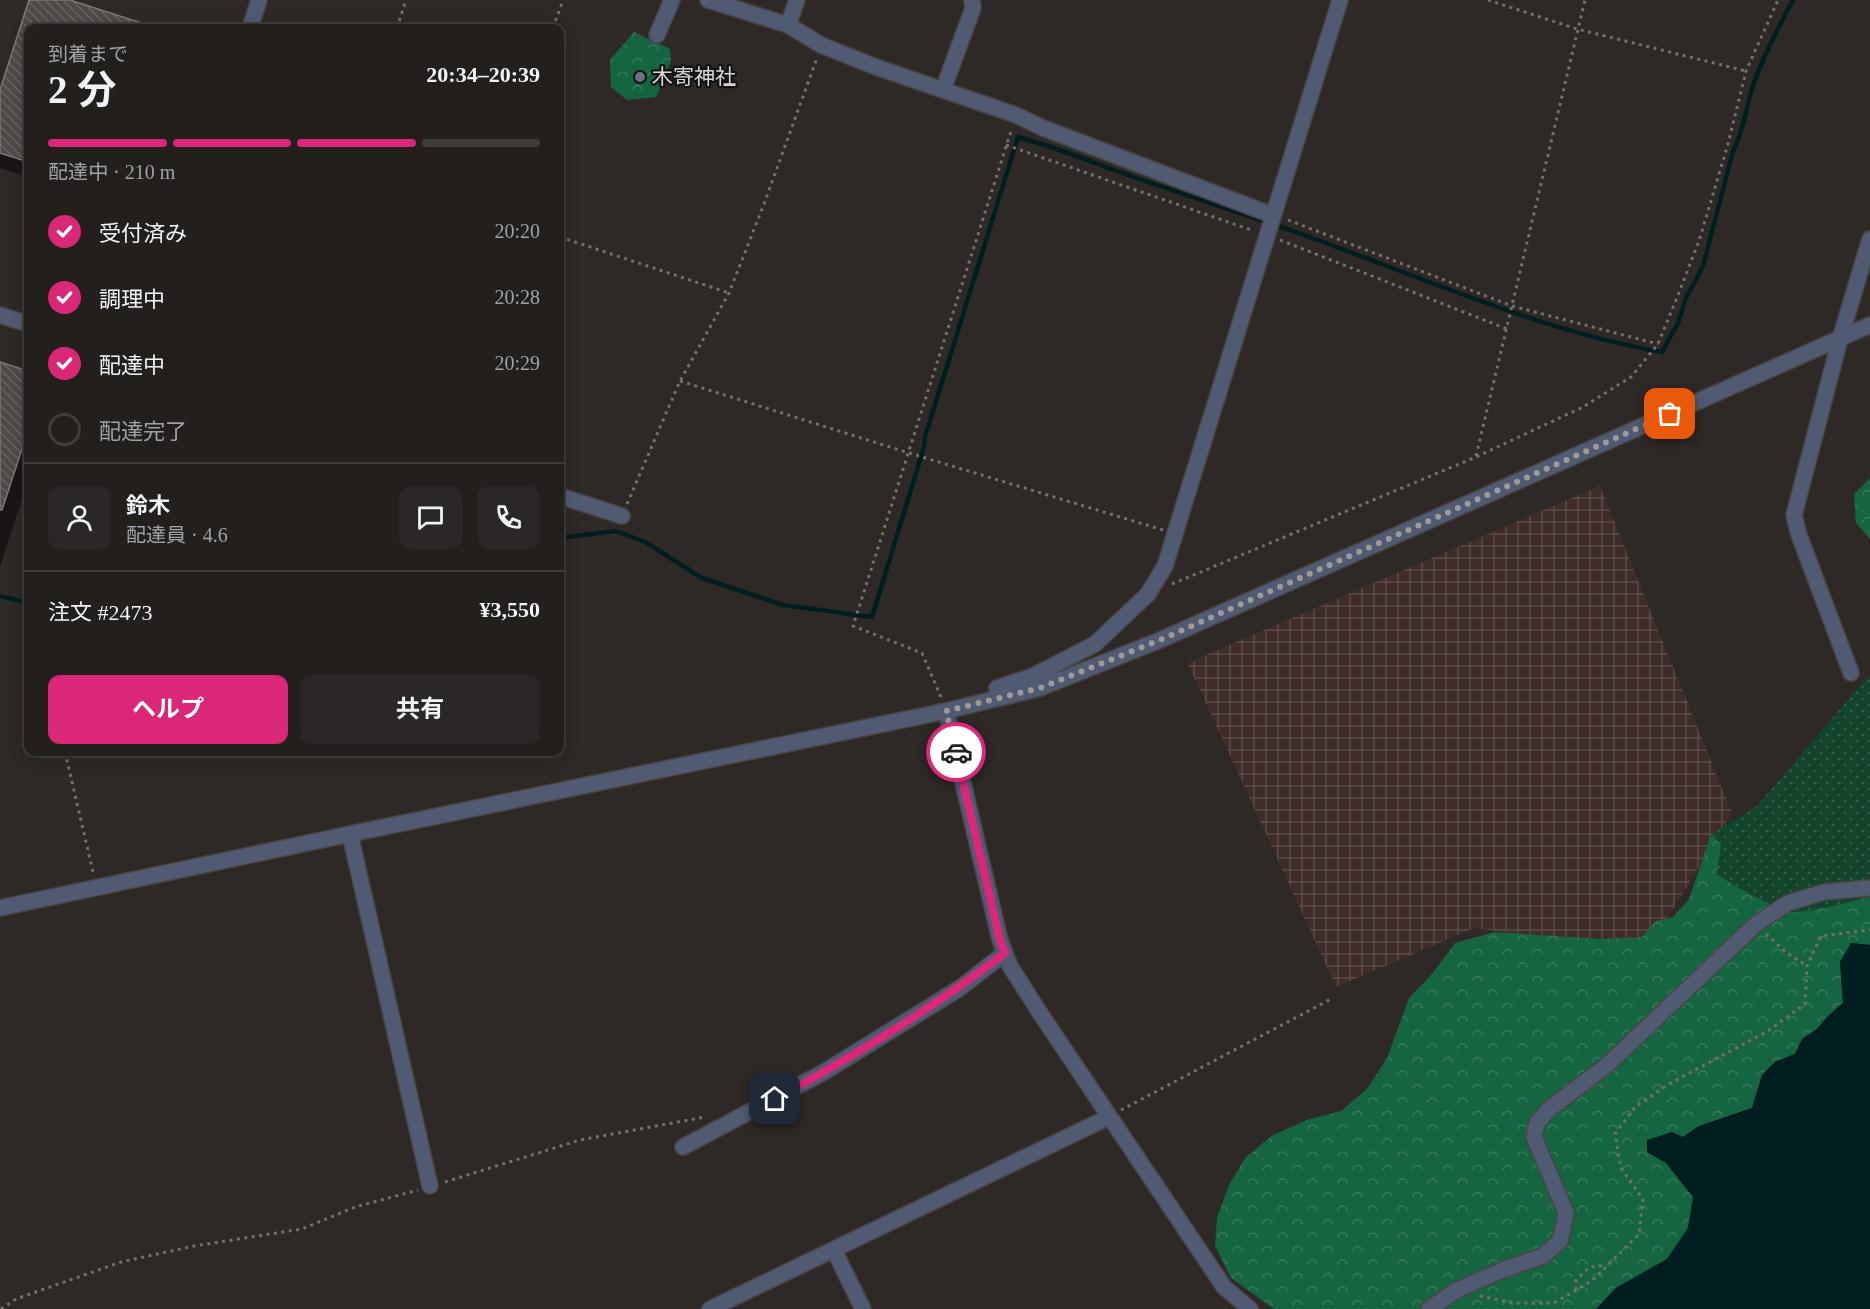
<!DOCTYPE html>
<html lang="ja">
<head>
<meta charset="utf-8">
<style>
	:root { --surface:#221f1d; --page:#2a2726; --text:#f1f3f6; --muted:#a2a2a4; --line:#3f3d3b; --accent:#db2777 }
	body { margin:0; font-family:"Times New Roman","Noto Sans JP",serif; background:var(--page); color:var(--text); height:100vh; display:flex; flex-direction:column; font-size:22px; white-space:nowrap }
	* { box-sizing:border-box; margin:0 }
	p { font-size:20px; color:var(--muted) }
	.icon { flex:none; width:33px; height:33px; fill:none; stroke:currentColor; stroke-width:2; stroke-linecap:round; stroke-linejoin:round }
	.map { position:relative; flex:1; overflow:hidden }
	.side { position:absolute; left:24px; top:24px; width:540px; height:732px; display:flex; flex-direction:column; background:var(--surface); border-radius:12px; box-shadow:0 3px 15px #0003,0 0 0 2px var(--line) }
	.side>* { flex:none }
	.pin { position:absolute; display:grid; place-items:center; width:51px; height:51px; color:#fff; margin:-26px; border-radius:12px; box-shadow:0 3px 9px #0006 }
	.courier { position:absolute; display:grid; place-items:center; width:60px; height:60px; margin:-30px; border:4px solid #db2777; border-radius:50%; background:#fff; color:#222; box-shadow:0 2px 8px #0007 }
	.overview em { font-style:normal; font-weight:700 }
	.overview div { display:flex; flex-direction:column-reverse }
	.overview { display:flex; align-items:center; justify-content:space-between; height:102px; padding:0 24px }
	h1 { font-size:39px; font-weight:700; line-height:45px }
	.bar { display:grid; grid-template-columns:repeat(4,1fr); gap:9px 6px; align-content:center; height:72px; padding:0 24px }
	.bar i { height:8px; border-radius:4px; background:var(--line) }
	.bar .current { background:var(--accent) }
	.bar p { grid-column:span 4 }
	.line { display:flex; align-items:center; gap:15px; padding:0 24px; border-top:2px solid var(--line) }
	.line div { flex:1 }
	.round { display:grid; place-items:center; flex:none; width:63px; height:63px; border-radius:12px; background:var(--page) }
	ol { padding:0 24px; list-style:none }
	li { display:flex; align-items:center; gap:18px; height:66px }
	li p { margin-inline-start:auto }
	li .icon { padding:6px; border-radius:50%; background:var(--accent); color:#fff; stroke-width:4 }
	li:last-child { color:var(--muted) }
	li i { width:33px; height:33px; border:3px solid var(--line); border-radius:50% }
	.primary-button { display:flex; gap:12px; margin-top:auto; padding:12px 24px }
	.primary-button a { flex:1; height:69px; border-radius:12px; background:var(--accent); color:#fff; font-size:24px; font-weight:700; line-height:69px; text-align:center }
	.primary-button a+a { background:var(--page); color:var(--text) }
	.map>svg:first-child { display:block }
	.industrial { fill:url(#industrial-grid) }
	.grass { fill:url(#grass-dots) }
	.forest { fill:url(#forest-crowns) }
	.water { fill:#001e1f }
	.shadow { fill:#0007 }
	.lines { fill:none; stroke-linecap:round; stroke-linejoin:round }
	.stream { stroke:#001e1f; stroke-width:4.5 }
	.building { fill:url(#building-back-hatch); stroke:#7d7875; stroke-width:1.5 }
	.minor-casing { stroke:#494543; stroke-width:18 }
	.path { stroke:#74706e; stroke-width:3; stroke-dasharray:3 4.5; stroke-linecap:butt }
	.minor { stroke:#505a73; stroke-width:15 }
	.done { stroke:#9d9a98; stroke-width:6; stroke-dasharray:0 10.8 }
	.route { stroke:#db2777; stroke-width:8 }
	.worship-dot { fill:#6b7280; stroke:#141212; stroke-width:2 }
	.labels { text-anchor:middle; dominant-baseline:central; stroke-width:4.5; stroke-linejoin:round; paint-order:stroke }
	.poi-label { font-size:21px; fill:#d9d7d5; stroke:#141212; text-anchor:start }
</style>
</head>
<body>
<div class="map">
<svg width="1870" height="1309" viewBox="0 0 1870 1309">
	<defs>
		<pattern id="industrial-grid" width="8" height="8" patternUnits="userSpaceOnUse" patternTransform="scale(1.5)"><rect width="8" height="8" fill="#402d28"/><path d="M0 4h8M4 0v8" fill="none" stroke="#5b4b46"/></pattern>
		<pattern id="grass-dots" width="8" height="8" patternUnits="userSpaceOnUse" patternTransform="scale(1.5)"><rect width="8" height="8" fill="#13442c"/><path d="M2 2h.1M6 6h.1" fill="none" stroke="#355e4a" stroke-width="1.8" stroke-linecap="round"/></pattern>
		<pattern id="forest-crowns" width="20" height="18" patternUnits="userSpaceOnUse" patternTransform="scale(1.5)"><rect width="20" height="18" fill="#166541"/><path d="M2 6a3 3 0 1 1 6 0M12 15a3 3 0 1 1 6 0" fill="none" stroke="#377a5c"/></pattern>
		<pattern id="building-back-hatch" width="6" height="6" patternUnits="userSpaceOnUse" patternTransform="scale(1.5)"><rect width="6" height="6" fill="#4e4a48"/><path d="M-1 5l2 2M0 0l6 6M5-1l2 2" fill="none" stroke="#676362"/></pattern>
	</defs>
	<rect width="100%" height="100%" fill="#2e2927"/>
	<polygon class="industrial" points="1600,486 1732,813 1647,951 1474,928 1336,987 1188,664 1213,652"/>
	<path class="grass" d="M 1870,674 L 1870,897 C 1845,902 1818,913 1792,912 C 1777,911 1731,884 1717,874 L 1721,844 L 1711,834 L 1757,806 Z"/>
	<g class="forest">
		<polygon points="634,32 670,49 671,61 656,97 627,100 611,87 610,60"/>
		<polygon points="1870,478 1870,539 1856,523 1854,494"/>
		<path d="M 1711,834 L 1721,844 L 1717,874 C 1731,884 1777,911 1792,912 C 1818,912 1845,902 1870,897 L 1870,945 L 1851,943 L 1840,962 L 1843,1003 L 1828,1016 L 1817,1029 L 1802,1039 L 1795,1054 L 1775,1062 L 1762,1075 L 1752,1108 L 1699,1126 L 1683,1137 L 1647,1152 L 1666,1163 L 1693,1197 L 1688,1228 L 1667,1259 L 1616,1288 L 1596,1309 L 1274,1309 L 1231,1278 L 1215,1246 L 1217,1218 L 1229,1185 L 1245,1158 L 1273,1135 L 1307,1120 L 1341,1111 L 1367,1089 L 1387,1058 L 1409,998 L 1432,974 L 1455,943 L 1495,932 L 1601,939 L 1642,937 L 1656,921 L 1673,917 L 1689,899 Z"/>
	</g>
	<polygon class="water" points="1851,943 1870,945 1870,1309 1596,1309 1616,1288 1667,1259 1688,1228 1693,1197 1666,1163 1647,1152 1647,1140 1672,1132 1683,1137 1699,1126 1752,1108 1762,1075 1775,1062 1795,1054 1802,1039 1817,1029 1828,1016 1843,1003 1840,962"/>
	<g class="shadow">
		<polygon points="30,0 65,0 134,22 138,28 28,28 28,177 0,168 0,95"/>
		<polygon points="0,363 28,373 28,480 0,567"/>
		<polygon points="28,567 28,592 23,583"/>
	</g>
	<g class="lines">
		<g class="stream">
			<path d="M 560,538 L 616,531 L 645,542 L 702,578 L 783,605 L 872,617 L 924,447 L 925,437 L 1018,137 C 1052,146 1084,159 1117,171 C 1188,197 1260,218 1331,245 C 1440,285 1548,332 1662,352 L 1678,323 L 1686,298 L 1703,266 L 1733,151 C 1745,129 1746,103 1755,80 C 1765,53 1779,26 1793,0"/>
			<polyline points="0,596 28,603"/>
		</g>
	</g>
	<g class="building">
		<polygon points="29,0 70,0 151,26 151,28 28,28 28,162 0,153 0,90"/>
		<polygon points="0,362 28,371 28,431 2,510 0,510"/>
	</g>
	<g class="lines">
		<g class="minor-casing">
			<g id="minor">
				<polyline points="708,0 788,25 821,45 876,67 1016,115 1043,128 1272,215"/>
				<polyline points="788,25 797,0"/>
				<polyline points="250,28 259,0"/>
				<polyline points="657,35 672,0"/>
				<polyline points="943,90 973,8 972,0"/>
				<polyline points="0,315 28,324"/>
				<polyline points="560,496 622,516"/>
				<polyline points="1851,673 1799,535 1794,515 1840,339 1870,239"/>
				<polyline points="997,698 997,688 1033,676 1095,644 1148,594 1165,566 1340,0"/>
				<polyline points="946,711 1000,940 1010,966 1042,1016 1224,1287 1250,1309"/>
				<polyline points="350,834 430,1186"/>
				<polyline points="0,908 350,834 946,711 1040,688 1160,640 1870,325"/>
				<polyline points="683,1147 824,1072 960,988 1005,953"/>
				<polyline points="834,1250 863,1309"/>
				<polyline points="710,1309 1109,1117"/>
				<polyline points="1429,1309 1457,1290 1505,1269 1543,1256 1560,1241 1566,1213 1534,1137 1537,1123 1549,1109 1606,1066 1756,924 1788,903 1824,892 1870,888"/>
			</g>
		</g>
		<g class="path">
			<polyline points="1488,0 1577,29 1746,71"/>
			<polyline points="397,28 406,0"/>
			<polyline points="553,28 563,0"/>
			<polyline points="1006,145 1254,231"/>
			<polyline points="1288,220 1512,306 1658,344"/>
			<polyline points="560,237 729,293"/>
			<polyline points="1280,240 1507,329"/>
			<polyline points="680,381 909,453 1163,530"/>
			<polyline points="1476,456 1585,0"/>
			<polyline points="627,504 680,381 729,293 764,204 817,58"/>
			<polyline points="1172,584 1476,457 1583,407 1631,377 1658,344 1678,295 1699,241 1728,144 1746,71 1778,0"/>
			<polyline points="941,697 922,653 853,626 1012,128"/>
			<polyline points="65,752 93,872"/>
			<polyline points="1766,934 1787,953 1807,966"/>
			<polyline points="1121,1110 1331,999"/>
			<polyline points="445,1182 580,1140 705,1117"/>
			<path d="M 1576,1290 L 1576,1281 C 1585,1270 1592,1263 1606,1267"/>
			<polyline points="1480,1296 1514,1303 1554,1303 1593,1280 1639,1234 1643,1199 1621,1168 1615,1134 1635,1107 1669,1084 1768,1031 1805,1004 1807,966 1821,936 1870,930"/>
			<polyline points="1,1309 16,1299 121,1262 194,1246 302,1229 355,1207 418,1190"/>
		</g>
		<use href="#minor" class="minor"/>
	</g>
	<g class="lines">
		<polyline class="done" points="956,752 946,711 1040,688 1160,640 1670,414"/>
		<path class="route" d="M 775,1099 C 855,1056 933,1008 1005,953 L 1000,940 L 956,752"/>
	</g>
	<circle class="worship-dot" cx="640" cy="77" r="6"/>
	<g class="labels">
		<g class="poi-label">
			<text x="652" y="77">木寄神社</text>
		</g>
	</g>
</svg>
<div class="pin" style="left:1670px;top:414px;background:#ea580c"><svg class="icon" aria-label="bag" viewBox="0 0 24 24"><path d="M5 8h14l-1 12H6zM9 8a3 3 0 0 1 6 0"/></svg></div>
<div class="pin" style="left:775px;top:1099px;background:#1f2937"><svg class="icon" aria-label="home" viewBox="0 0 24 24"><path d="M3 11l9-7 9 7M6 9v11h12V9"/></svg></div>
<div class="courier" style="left:956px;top:752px"><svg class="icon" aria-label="car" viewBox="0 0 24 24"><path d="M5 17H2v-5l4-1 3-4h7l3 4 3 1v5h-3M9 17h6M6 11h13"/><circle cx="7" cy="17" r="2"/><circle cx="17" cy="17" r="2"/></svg></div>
<section class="side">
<div class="overview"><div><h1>2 分</h1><p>到着まで</p></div><em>20:34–20:39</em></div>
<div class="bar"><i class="current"></i><i class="current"></i><i class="current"></i><i></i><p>配達中 · 210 m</p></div>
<ol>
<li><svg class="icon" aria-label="check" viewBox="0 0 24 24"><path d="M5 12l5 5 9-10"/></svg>受付済み<p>20:20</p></li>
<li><svg class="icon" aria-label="check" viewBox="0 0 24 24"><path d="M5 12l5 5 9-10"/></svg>調理中<p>20:28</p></li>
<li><svg class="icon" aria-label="check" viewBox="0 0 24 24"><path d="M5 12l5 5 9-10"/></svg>配達中<p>20:29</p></li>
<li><i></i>配達完了</li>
</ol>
<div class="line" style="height:108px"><a class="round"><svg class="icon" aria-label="person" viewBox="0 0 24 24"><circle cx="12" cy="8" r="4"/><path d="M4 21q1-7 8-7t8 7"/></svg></a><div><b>鈴木</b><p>配達員 · 4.6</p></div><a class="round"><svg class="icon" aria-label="chat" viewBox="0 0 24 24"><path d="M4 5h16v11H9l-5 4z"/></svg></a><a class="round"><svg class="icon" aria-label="phone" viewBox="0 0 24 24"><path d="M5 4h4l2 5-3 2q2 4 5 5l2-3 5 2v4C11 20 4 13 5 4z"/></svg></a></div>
<div class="line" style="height:78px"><div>注文 #2473</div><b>¥3,550</b></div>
<div class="primary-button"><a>ヘルプ</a><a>共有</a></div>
</section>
</div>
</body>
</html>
